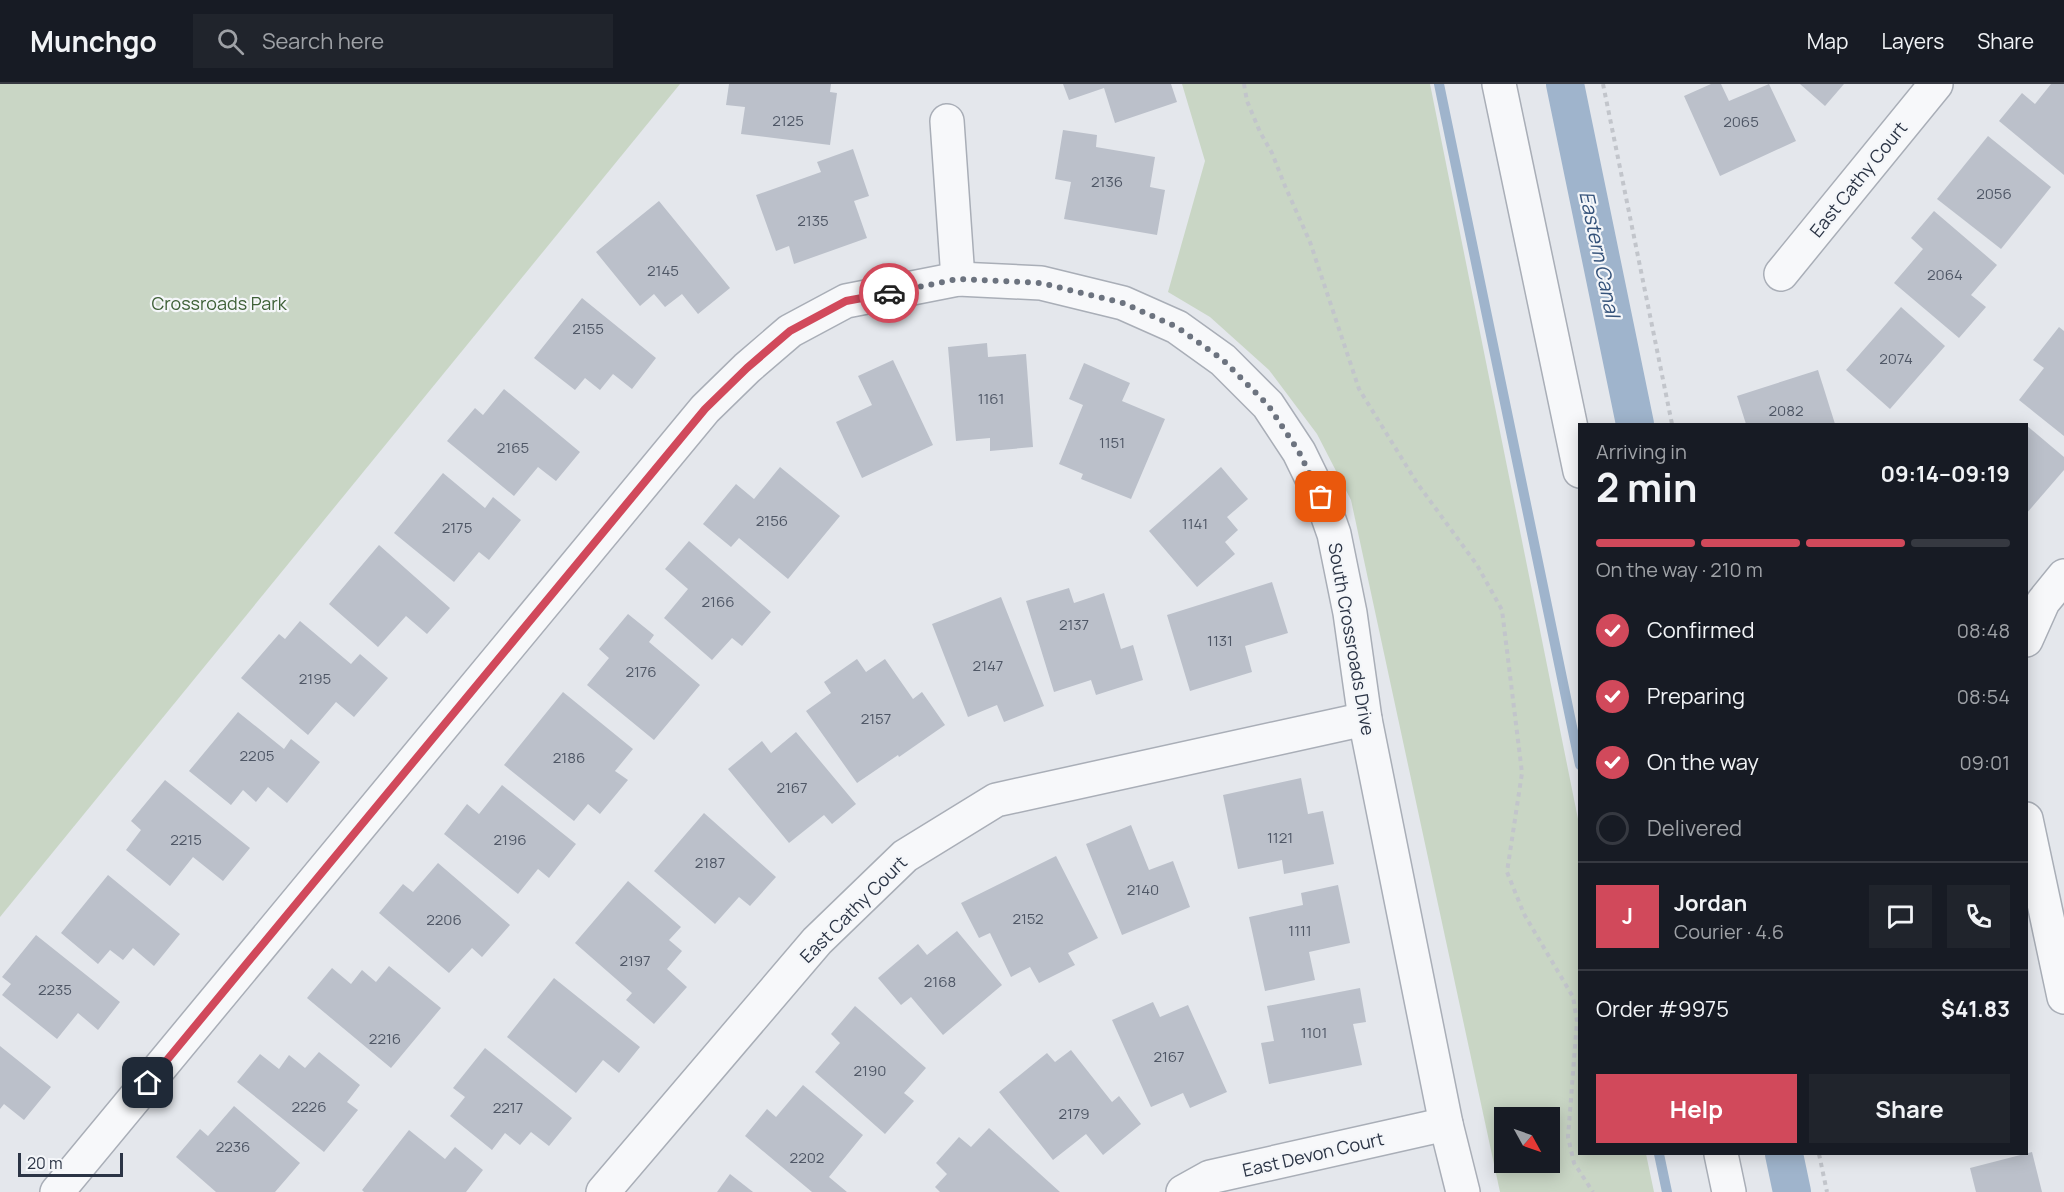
<!DOCTYPE html>
<html lang="en">
<head>
<meta charset="utf-8">
<style>
	:root { --surface:#171b24; --page:#20242c; --text:#f1f3f6; --muted:#9ea1a6; --line:#363941; --accent:#d1495b }
	body { margin:0; font-family:Manrope,sans-serif; background:var(--page); color:var(--text); height:100vh; display:flex; flex-direction:column; font-size:22px; white-space:nowrap }
	* { box-sizing:border-box; margin:0 }
	p { font-size:20px; color:var(--muted) }
	.icon { flex:none; width:33px; height:33px; fill:none; stroke:currentColor; stroke-width:2; stroke-linecap:round; stroke-linejoin:round }
	.map { position:relative; flex:1; overflow:hidden }
	.drawer { position:absolute; left:1578px; top:339px; width:450px; height:732px; display:flex; flex-direction:column; background:var(--surface); border-radius:0px; box-shadow:0 3px 15px #0003 }
	.drawer>* { flex:none }
	.needle { width:39px; rotate:130deg }
	.controls { position:absolute; left:1494px; top:1023px; display:grid; gap:12px }
	.controls a { display:grid; place-items:center; width:66px; height:66px; border-radius:0px; background:var(--surface); box-shadow:0 3px 15px #0003; font-size:30px }
	.scale { position:absolute; left:18px; bottom:15px; width:105px; box-sizing:border-box; padding-left:6px; border:3px solid #2b3445; border-top:0; font-size:16px; line-height:21px; white-space:nowrap; color:#2b3445; -webkit-text-stroke:4px #f4f6f9; paint-order:stroke }
	.pin { position:absolute; display:grid; place-items:center; width:51px; height:51px; color:#fff; margin:-26px; border-radius:12px; box-shadow:0 3px 9px #0006 }
	.courier { position:absolute; display:grid; place-items:center; width:60px; height:60px; margin:-30px; border:4px solid #d1495b; border-radius:50%; background:#fff; color:#222; box-shadow:0 2px 8px #0007 }
	.summary em { font-style:normal; font-weight:700 }
	.summary div { display:flex; flex-direction:column-reverse }
	.summary { display:flex; align-items:center; justify-content:space-between; height:102px; padding:0 18px }
	h1 { font-size:39px; font-weight:700; line-height:45px }
	.bar { display:grid; grid-template-columns:repeat(4,1fr); gap:9px 6px; align-content:center; height:72px; padding:0 18px }
	.bar i { height:8px; border-radius:4px; background:var(--line) }
	.bar .on { background:var(--accent) }
	.bar p { grid-column:span 4 }
	.line { display:flex; align-items:center; gap:15px; padding:0 18px; border-top:2px solid var(--line) }
	.line div { flex:1 }
	.round { display:grid; place-items:center; flex:none; width:63px; height:63px; border-radius:0px; background:var(--page) }
	ol { padding:0 18px; list-style:none }
	li { display:flex; align-items:center; gap:18px; height:66px }
	li p { margin-inline-start:auto }
	li .icon { padding:6px; border-radius:50%; background:var(--accent); color:#fff; stroke-width:4 }
	li:last-child { color:var(--muted) }
	li i { width:33px; height:33px; border:3px solid var(--line); border-radius:50% }
	.action { display:flex; gap:12px; margin-top:auto; padding:12px 18px }
	.action a { flex:1; height:69px; border-radius:0px; background:var(--accent); color:#fff; font-size:24px; font-weight:700; line-height:69px; text-align:center }
	.action a+a { background:var(--page); color:var(--text) }
	header { display:flex; align-items:center; gap:36px; box-sizing:border-box; height:84px; padding:0 30px; background:var(--surface); border-bottom:2px solid var(--line) }
	header strong { font-size:28px }
	nav { display:flex; gap:33px; margin-inline-start:auto; font-size:21px }
	.search { width:420px; height:54px; background:var(--page); display:flex; align-items:center; gap:15px; box-sizing:border-box; padding:0 21px; border-radius:0px; color:var(--muted); font-size:22px }
	.map>svg:first-child { display:block }
	.green { fill:#c9d6c5; fill-rule:evenodd }
	.lines { fill:none; stroke-linecap:round; stroke-linejoin:round }
	.stream { stroke:#9fb4cc; stroke-width:10 }
	.canal { stroke:#9fb4cc; stroke-width:38 }
	.building { fill:#bbc0ca }
	.minor-casing { stroke:#a9aeb7; stroke-width:36 }
	.path { stroke:#c2c5cb; stroke-width:4; stroke-dasharray:4.5 4.5; stroke-linecap:butt }
	.minor { stroke:#f7f8fa; stroke-width:33 }
	.done { stroke:#6c737f; stroke-width:6; stroke-dasharray:0 10.8 }
	.route { stroke:#d1495b; stroke-width:8 }
	.labels { text-anchor:middle; dominant-baseline:central; stroke-width:4.5; stroke-linejoin:round; paint-order:stroke }
	.number-label { font-size:15px; fill:#4f5766 }
	.street-label { font-size:18px; fill:#2b3445; stroke:#f4f6f9 }
	.park-label { font-size:18px; fill:#3f6138; stroke:#f4f6f9 }
	.water-label { font-size:20px; font-style:italic; fill:#34527a; stroke:#f4f6f9 }
</style>
</head>
<body>
<header>
<strong>Munchgo</strong>
<div class="search"><svg class="icon" aria-label="search" viewBox="0 0 24 24"><circle cx="10" cy="10" r="6"/><path d="M15 15l6 6"/></svg>Search here</div>
<nav><a>Map</a><a>Layers</a><a>Share</a></nav>
</header>
<div class="map">
<svg width="2064" height="1108" viewBox="0 0 2064 1108">
	<rect width="100%" height="100%" fill="#e4e7ec"/>
	<g class="green">
		<polygon points="0,0 680,0 0,833"/>
		<path d="M 1182,0 L 1430,0 L 1579,740 L 1580,1070 L 1646,1070 L 1654,1108 L 1500,1108 L 1351,416 L 1317,350 L 1269,286 L 1210,233 L 1168,208 L 1205,77 ZM 1504,1034 L 1550,1034 L 1550,1078 L 1504,1078 Z"/>
	</g>
	<g class="lines">
		<g class="stream">
			<polyline points="1439,0 1580,681"/>
			<polyline points="1659,1070 1667,1108"/>
		</g>
		<g class="canal">
			<polyline points="1565,0 1635,340"/>
			<polyline points="1784,1070 1792,1108"/>
		</g>
	</g>
	<g class="building">
		<polygon points="729,0 831,0 830,8 837,9 830,61 741,50 745,23 726,21"/>
		<polygon points="1063,0 1171,0 1177,18 1115,39 1104,4 1069,16"/>
		<polygon points="1711,0 1721,0 1729,17 1769,0 1796,57 1720,92 1684,12"/>
		<polygon points="1800,0 1844,0 1825,22"/>
		<polygon points="2051,0 2064,0 2064,91 1999,37 2022,9 2035,20"/>
		<polygon points="1063,46 1097,51 1096,63 1155,73 1150,103 1165,106 1157,151 1064,135 1071,98 1055,95"/>
		<polygon points="1988,52 2051,103 2001,165 1937,115"/>
		<polygon points="853,65 869,112 854,117 867,154 794,180 789,162 776,167 756,111 821,88 817,78"/>
		<polygon points="659,117 730,204 698,230 682,210 665,223 654,210 640,222 596,168"/>
		<polygon points="1934,127 1997,181 1971,211 1986,223 1959,254 1894,199 1923,165 1911,154"/>
		<polygon points="582,214 656,274 632,305 613,290 600,306 585,294 575,306 534,274"/>
		<polygon points="1901,223 1945,262 1890,325 1846,286"/>
		<polygon points="2059,243 2064,247 2064,352 2019,316 2044,284 2033,276"/>
		<polygon points="987,259 988,273 1026,270 1033,363 990,367 990,354 956,357 948,263"/>
		<polygon points="893,276 933,361 862,394 836,338 872,321 858,292"/>
		<polygon points="1084,279 1130,299 1122,317 1165,335 1131,415 1081,395 1083,390 1059,380 1083,321 1069,315"/>
		<polygon points="1818,286 1835,340 1746,340 1737,312"/>
		<polygon points="504,305 580,368 556,397 538,383 514,412 447,357 475,324 483,331"/>
		<polygon points="2026,341 2064,373 2064,386 2026,430"/>
		<polygon points="780,383 840,432 788,495 739,454 731,463 703,440 736,400 754,415"/>
		<polygon points="1221,383 1248,415 1227,433 1238,446 1225,458 1235,470 1197,503 1149,447"/>
		<polygon points="443,389 485,424 493,413 521,436 489,476 479,468 454,498 394,449"/>
		<polygon points="689,457 771,528 742,562 732,554 712,576 664,534 688,505 665,485"/>
		<polygon points="379,461 450,524 427,550 406,532 378,563 329,520"/>
		<polygon points="1272,498 1288,549 1245,562 1252,588 1190,607 1167,531"/>
		<polygon points="1069,504 1074,519 1104,509 1121,565 1133,561 1143,596 1096,611 1091,596 1054,608 1026,517"/>
		<polygon points="1001,513 1044,622 1004,638 997,621 968,633 932,540"/>
		<polygon points="628,530 654,551 649,558 700,601 654,656 587,601 609,574 599,565"/>
		<polygon points="300,537 351,580 360,570 388,594 354,633 336,618 308,651 241,594 279,550 285,555"/>
		<polygon points="857,575 866,588 885,575 913,615 922,608 945,641 899,673 898,671 857,699 806,627 831,609 824,598"/>
		<polygon points="563,608 633,665 615,687 628,696 600,730 588,720 574,737 504,681"/>
		<polygon points="238,628 284,665 291,655 320,678 287,719 268,703 256,718 243,706 231,721 189,687"/>
		<polygon points="796,648 856,720 832,740 824,731 789,759 728,685 762,657 771,669"/>
		<polygon points="1301,694 1308,730 1323,727 1334,780 1284,790 1282,776 1238,785 1223,711"/>
		<polygon points="165,696 250,764 223,797 193,773 170,802 126,766 141,746 131,737"/>
		<polygon points="502,701 576,760 549,794 538,785 518,810 444,750 467,720 479,730"/>
		<polygon points="704,729 776,793 750,822 739,813 715,840 654,787"/>
		<polygon points="1131,741 1149,786 1173,777 1190,823 1122,851 1086,760"/>
		<polygon points="1056,772 1098,854 1068,869 1075,881 1039,899 1030,883 1011,893 990,849 979,854 961,819"/>
		<polygon points="438,779 510,841 482,873 472,864 449,889 379,829 403,800 413,808"/>
		<polygon points="108,791 180,850 154,882 133,864 123,876 110,866 98,880 61,849"/>
		<polygon points="628,797 681,843 669,856 682,867 667,885 687,903 654,940 626,916 632,909 575,859"/>
		<polygon points="1338,801 1350,859 1309,868 1315,896 1265,907 1249,833 1303,821 1301,809"/>
		<polygon points="957,847 1002,901 943,951 911,913 901,921 878,894 918,860 927,871"/>
		<polygon points="36,851 120,918 98,946 78,929 57,955 2,911 11,900 2,893"/>
		<polygon points="389,882 441,924 391,984 307,914 332,884 351,900 362,886 376,898"/>
		<polygon points="554,894 640,963 619,989 603,976 576,1009 507,953"/>
		<polygon points="1360,904 1366,938 1353,940 1362,981 1269,1000 1261,959 1274,957 1267,922"/>
		<polygon points="1153,918 1160,933 1188,921 1227,1008 1190,1024 1183,1009 1151,1023 1112,936"/>
		<polygon points="855,922 926,984 904,1009 914,1017 885,1050 815,988 840,959 831,950"/>
		<polygon points="0,962 51,1003 24,1036 4,1020 0,1025"/>
		<polygon points="485,964 572,1034 549,1062 531,1048 520,1061 505,1049 492,1066 450,1032 465,1013 453,1004"/>
		<polygon points="1071,966 1112,1018 1119,1012 1141,1040 1103,1071 1086,1050 1053,1076 999,1008 1047,969 1055,978"/>
		<polygon points="319,968 360,1001 347,1018 358,1026 324,1068 237,998 260,970 279,985 289,971 305,984"/>
		<polygon points="803,1001 863,1051 829,1093 847,1108 812,1108 745,1052 767,1025 776,1033"/>
		<polygon points="234,1022 300,1079 275,1108 216,1108 176,1073 200,1045 208,1052"/>
		<polygon points="989,1044 1060,1108 940,1108 935,1103 947,1090 936,1079 959,1053 971,1063"/>
		<polygon points="409,1046 445,1075 455,1063 483,1086 466,1108 364,1108 362,1106"/>
		<polygon points="2032,1068 2042,1108 1976,1108 1970,1084"/>
		<polygon points="730,1090 753,1108 717,1108"/>
	</g>
	<g class="lines">
		<g class="minor-casing">
			<g id="minor">
				<polyline points="1499,0 1580,387"/>
				<polyline points="947,37 958,195"/>
				<polyline points="1781,190 1936,0"/>
				<polyline points="2026,556 2043,518 2064,492"/>
				<polyline points="2026,735 2064,913"/>
				<polyline points="1721,1070 1729,1108"/>
				<polyline points="57,1108 705,325 747,284 790,247 846,217 958,195 1041,199 1123,219 1177,243 1223,276 1268,321 1299,368 1321,413 1334,450 1350,529 1365,635 1446,1040 1463,1108"/>
				<polyline points="603,1108 817,857 905,772 996,716 1365,635"/>
				<polyline points="1183,1108 1210,1093 1446,1040"/>
			</g>
		</g>
		<g class="path">
			<polyline points="1244,0 1247,17 1260,48 1272,69 1285,102 1310,158 1359,305 1417,399 1477,481 1502,526 1522,689 1507,788 1524,830 1573,913 1577,937 1568,1053 1574,1079 1593,1108"/>
			<polyline points="1603,0 1672,340"/>
			<polyline points="1819,1070 1827,1108"/>
		</g>
		<use href="#minor" class="minor"/>
	</g>
	<g class="lines">
		<polyline class="done" points="889,209 958,195 1041,199 1123,219 1177,243 1223,276 1268,321 1299,368 1321,413"/>
		<polyline class="route" points="148,999 705,325 747,284 790,247 846,217 889,209"/>
	</g>
	<g class="labels">
		<g class="number-label">
			<text x="788" y="36">2125</text>
			<text x="1741" y="37">2065</text>
			<text x="1107" y="97">2136</text>
			<text x="1994" y="109">2056</text>
			<text x="813" y="136">2135</text>
			<text x="663" y="186">2145</text>
			<text x="1945" y="190">2064</text>
			<text x="588" y="244">2155</text>
			<text x="1896" y="274">2074</text>
			<text x="991" y="314">1161</text>
			<text x="1786" y="326">2082</text>
			<text x="1112" y="358">1151</text>
			<text x="513" y="363">2165</text>
			<text x="772" y="436">2156</text>
			<text x="1195" y="439">1141</text>
			<text x="457" y="443">2175</text>
			<text x="718" y="517">2166</text>
			<text x="1074" y="540">2137</text>
			<text x="1220" y="556">1131</text>
			<text x="988" y="581">2147</text>
			<text x="641" y="587">2176</text>
			<text x="315" y="594">2195</text>
			<text x="876" y="634">2157</text>
			<text x="257" y="671">2205</text>
			<text x="569" y="673">2186</text>
			<text x="792" y="703">2167</text>
			<text x="1280" y="753">1121</text>
			<text x="186" y="755">2215</text>
			<text x="510" y="755">2196</text>
			<text x="710" y="778">2187</text>
			<text x="1143" y="805">2140</text>
			<text x="1028" y="834">2152</text>
			<text x="444" y="835">2206</text>
			<text x="1300" y="846">1111</text>
			<text x="635" y="876">2197</text>
			<text x="940" y="897">2168</text>
			<text x="55" y="905">2235</text>
			<text x="1314" y="948">1101</text>
			<text x="385" y="954">2216</text>
			<text x="1169" y="972">2167</text>
			<text x="870" y="986">2190</text>
			<text x="309" y="1022">2226</text>
			<text x="508" y="1023">2217</text>
			<text x="1074" y="1029">2179</text>
			<text x="233" y="1062">2236</text>
			<text x="807" y="1073">2202</text>
		</g>
		<g class="street-label">
			<text transform="translate(1858 95) rotate(-51)">East Cathy Court</text>
			<text transform="translate(1352 555) rotate(80)">South Crossroads Drive</text>
			<text transform="translate(853 825) rotate(-45)">East Cathy Court</text>
			<text transform="translate(1313 1070) rotate(-13)">East Devon Court</text>
		</g>
		<g class="park-label">
			<text x="219" y="219">Crossroads Park</text>
		</g>
		<g class="water-label">
			<text transform="translate(1600 170) rotate(78)">Eastern Canal</text>
		</g>
	</g>
</svg>
<div class="controls">
<a><svg class="needle" viewBox="-14 -14 28 28"><path d="M0-13l5 13h-10z" fill="#e53935"/><path d="M0 13l5-13h-10z" fill="#9ea1a6"/></svg></a>
</div>
<div class="scale">20 m</div>
<div class="pin" style="left:1321px;top:413px;background:#ea580c"><svg class="icon" aria-label="bag" viewBox="0 0 24 24"><path d="M5 8h14l-1 12H6zM9 8a3 3 0 0 1 6 0"/></svg></div>
<div class="pin" style="left:148px;top:999px;background:#1f2937"><svg class="icon" aria-label="home" viewBox="0 0 24 24"><path d="M3 11l9-7 9 7M6 9v11h12V9"/></svg></div>
<div class="courier" style="left:889px;top:209px"><svg class="icon" aria-label="car" viewBox="0 0 24 24"><path d="M5 17H2v-5l4-1 3-4h7l3 4 3 1v5h-3M9 17h6M6 11h13"/><circle cx="7" cy="17" r="2"/><circle cx="17" cy="17" r="2"/></svg></div>
<section class="drawer">
<div class="summary"><div><h1>2 min</h1><p>Arriving in</p></div><em>09:14–09:19</em></div>
<div class="bar"><i class="on"></i><i class="on"></i><i class="on"></i><i></i><p>On the way · 210 m</p></div>
<ol>
<li><svg class="icon" aria-label="check" viewBox="0 0 24 24"><path d="M5 12l5 5 9-10"/></svg>Confirmed<p>08:48</p></li>
<li><svg class="icon" aria-label="check" viewBox="0 0 24 24"><path d="M5 12l5 5 9-10"/></svg>Preparing<p>08:54</p></li>
<li><svg class="icon" aria-label="check" viewBox="0 0 24 24"><path d="M5 12l5 5 9-10"/></svg>On the way<p>09:01</p></li>
<li><i></i>Delivered</li>
</ol>
<div class="line" style="height:108px"><b class="round" style="background:var(--accent);color:#fff">J</b><div><b>Jordan</b><p>Courier · 4.6</p></div><a class="round"><svg class="icon" aria-label="chat" viewBox="0 0 24 24"><path d="M4 5h16v11H9l-5 4z"/></svg></a><a class="round"><svg class="icon" aria-label="phone" viewBox="0 0 24 24"><path d="M5 4h4l2 5-3 2q2 4 5 5l2-3 5 2v4C11 20 4 13 5 4z"/></svg></a></div>
<div class="line" style="height:78px"><div>Order #9975</div><b>$41.83</b></div>
<div class="action"><a>Help</a><a>Share</a></div>
</section>
</div>
</body>
</html>
